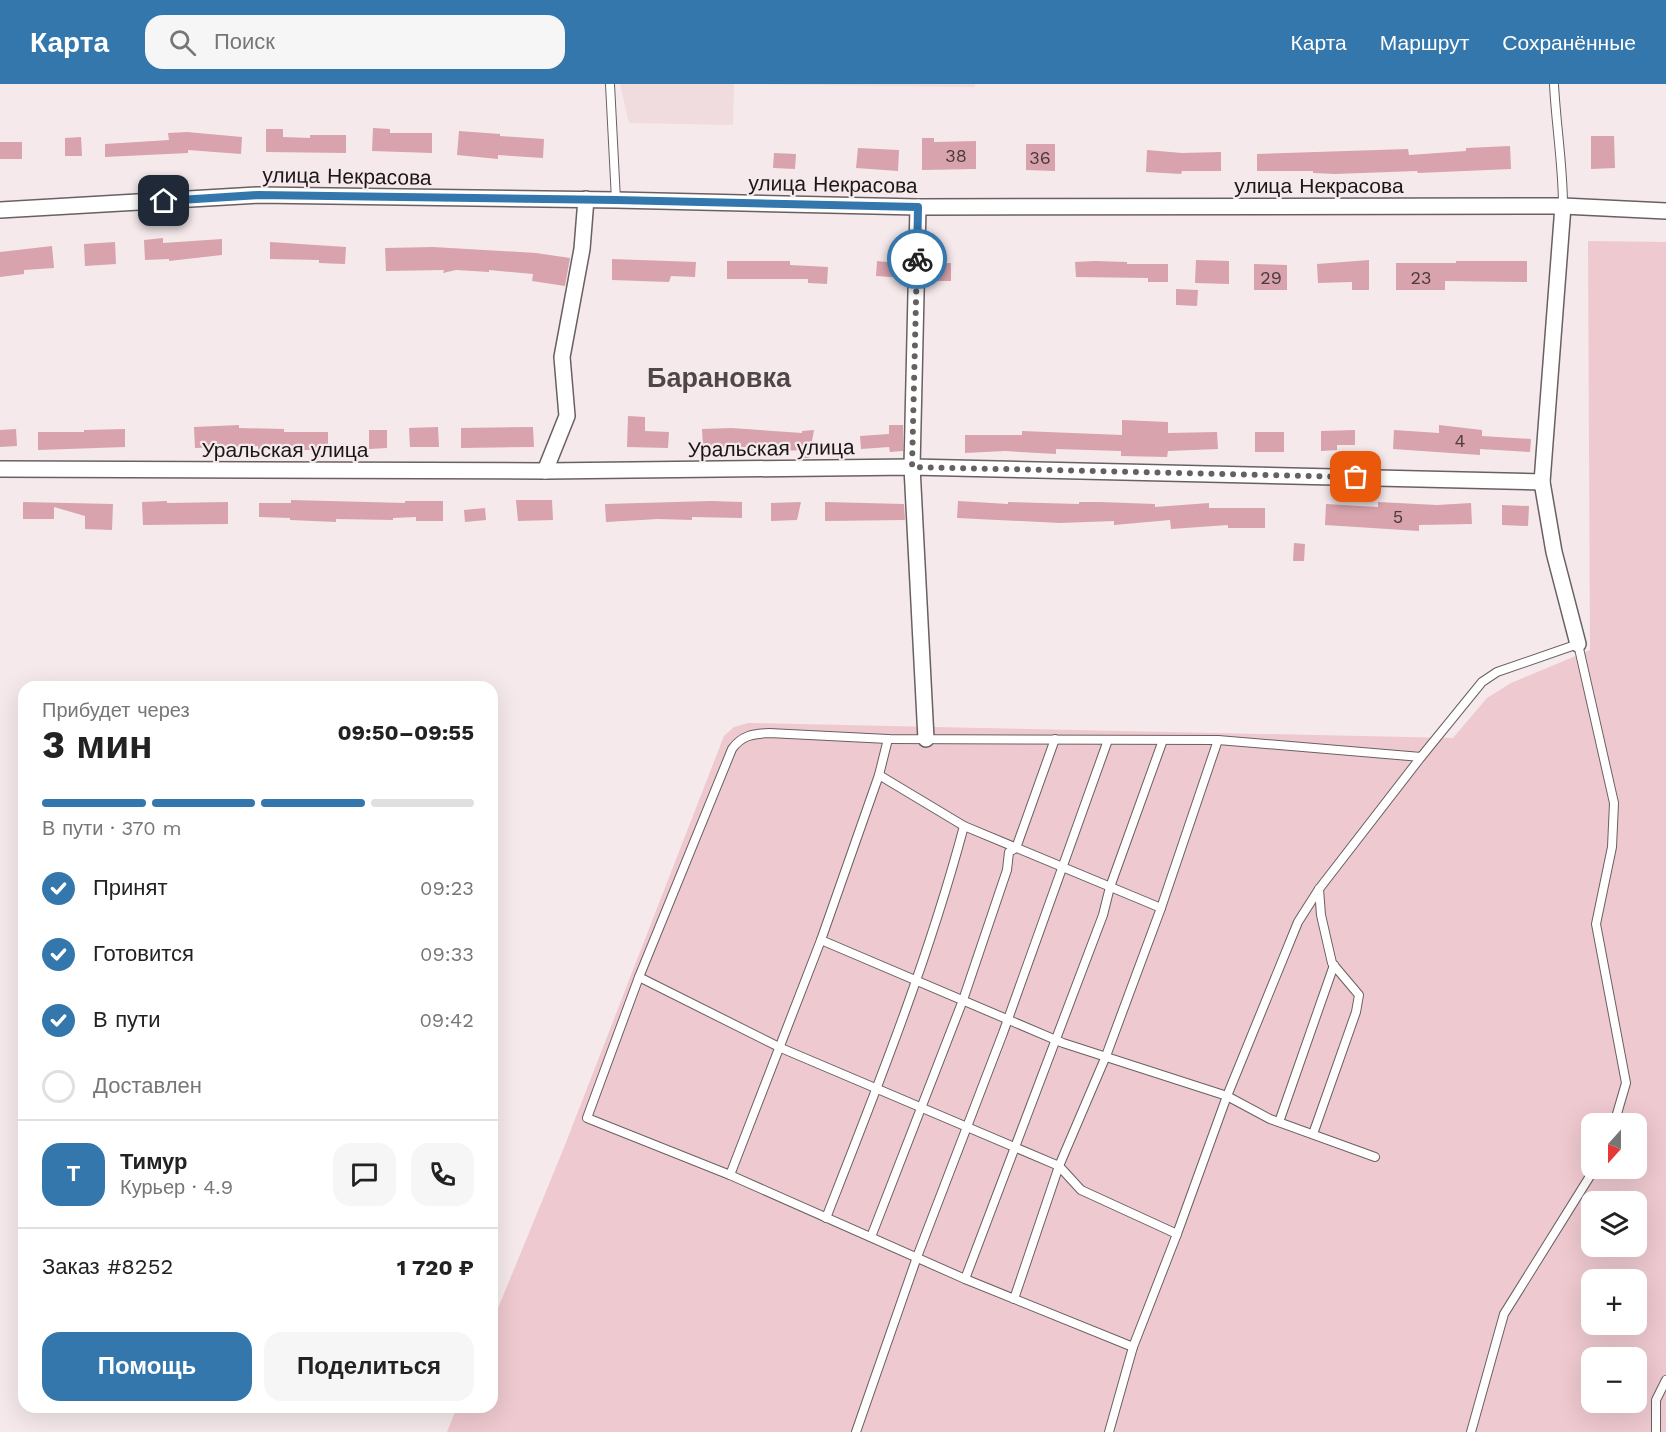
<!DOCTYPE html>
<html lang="ru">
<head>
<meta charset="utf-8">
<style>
	:root { --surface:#fff; --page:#f6f6f6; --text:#222; --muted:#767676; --line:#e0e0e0; --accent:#3377ac }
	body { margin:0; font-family:"Work Sans",sans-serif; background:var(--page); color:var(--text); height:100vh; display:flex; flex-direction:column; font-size:22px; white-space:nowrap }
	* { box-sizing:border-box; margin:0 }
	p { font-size:20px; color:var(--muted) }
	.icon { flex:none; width:33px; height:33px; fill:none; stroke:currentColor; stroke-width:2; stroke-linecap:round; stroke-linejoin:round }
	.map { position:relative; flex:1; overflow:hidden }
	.panel { position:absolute; left:18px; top:597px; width:480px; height:732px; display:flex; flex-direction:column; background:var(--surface); border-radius:18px; box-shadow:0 6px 24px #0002 }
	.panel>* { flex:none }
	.needle { width:39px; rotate:201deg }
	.controls { position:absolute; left:1581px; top:1029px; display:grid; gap:12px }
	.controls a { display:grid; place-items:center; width:66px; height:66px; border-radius:12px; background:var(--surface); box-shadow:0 6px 24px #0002; font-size:30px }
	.pin { position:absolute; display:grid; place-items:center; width:51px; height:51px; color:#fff; margin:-26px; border-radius:12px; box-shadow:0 3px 9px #0006 }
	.courier { position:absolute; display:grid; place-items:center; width:60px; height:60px; margin:-30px; border:4px solid #3377ac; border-radius:50%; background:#fff; color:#222; box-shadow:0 2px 8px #0007 }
	.overview em { font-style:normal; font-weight:700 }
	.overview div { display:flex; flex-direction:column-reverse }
	.overview { display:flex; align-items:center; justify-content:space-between; height:102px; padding:0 24px }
	h1 { font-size:39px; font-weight:700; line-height:45px }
	.bar { display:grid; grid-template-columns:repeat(4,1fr); gap:9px 6px; align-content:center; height:72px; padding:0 24px }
	.bar i { height:8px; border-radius:4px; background:var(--line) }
	.bar .current { background:var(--accent) }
	.bar p { grid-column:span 4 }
	.line { display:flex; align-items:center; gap:15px; padding:0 24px; border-top:2px solid var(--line) }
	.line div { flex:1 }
	.round { display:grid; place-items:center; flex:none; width:63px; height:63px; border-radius:18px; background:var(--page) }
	ol { padding:0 24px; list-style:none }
	li { display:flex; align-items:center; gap:18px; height:66px }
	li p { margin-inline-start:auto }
	li .icon { padding:6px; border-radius:50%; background:var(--accent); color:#fff; stroke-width:4 }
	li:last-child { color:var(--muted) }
	li i { width:33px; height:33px; border:3px solid var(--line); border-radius:50% }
	.action { display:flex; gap:12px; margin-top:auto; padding:12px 24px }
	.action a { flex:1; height:69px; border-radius:18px; background:var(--accent); color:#fff; font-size:24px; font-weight:700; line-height:69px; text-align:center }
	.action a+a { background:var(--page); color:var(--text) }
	header { display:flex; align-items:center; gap:36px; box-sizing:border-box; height:84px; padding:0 30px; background:var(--accent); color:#fff }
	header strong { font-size:28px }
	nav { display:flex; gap:33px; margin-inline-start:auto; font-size:21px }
	.search { width:420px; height:54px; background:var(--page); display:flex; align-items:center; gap:15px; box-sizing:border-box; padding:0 21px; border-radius:18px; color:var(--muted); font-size:22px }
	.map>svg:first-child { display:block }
	.built { fill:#f0dbde }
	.green { fill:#eec9cf; fill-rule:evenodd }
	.building { fill:#d8a3ac }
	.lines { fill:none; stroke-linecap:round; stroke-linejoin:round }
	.service-casing { stroke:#696061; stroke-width:10 }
	.minor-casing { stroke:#696061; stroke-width:18 }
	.service { stroke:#fff; stroke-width:8 }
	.minor { stroke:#fff; stroke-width:15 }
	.done { stroke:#676062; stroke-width:6; stroke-dasharray:0 10.8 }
	.route { stroke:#3377ac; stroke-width:8 }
	.labels { text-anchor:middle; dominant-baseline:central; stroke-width:4.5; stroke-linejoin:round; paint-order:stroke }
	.number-label { font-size:18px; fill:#4a3a3d }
	.street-label { font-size:21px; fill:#1b1718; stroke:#f5e9eb }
	.district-label { font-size:27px; font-weight:bold; fill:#4f4648; stroke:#f5e9eb }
</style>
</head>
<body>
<header>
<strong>Карта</strong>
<div class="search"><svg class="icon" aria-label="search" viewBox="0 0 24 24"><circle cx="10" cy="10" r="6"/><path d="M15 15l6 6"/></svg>Поиск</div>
<nav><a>Карта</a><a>Маршрут</a><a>Сохранённые</a></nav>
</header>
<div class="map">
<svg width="1666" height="1348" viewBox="0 0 1666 1348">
	<rect width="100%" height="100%" fill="#f5e9eb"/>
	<polygon class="built" points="620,0 975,0 975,3 734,0 733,41 629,39"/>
	<path class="green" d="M 1588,157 L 1666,158 L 1666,1348 L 447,1348 L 457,1323 L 492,1323 L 492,1239 L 565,1061 L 724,652 L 734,643 L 748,639 L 1453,654 L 1487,614 L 1511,599 L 1590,566 ZM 1592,1040 L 1636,1040 L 1636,1084 L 1592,1084 ZM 1592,1118 L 1636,1118 L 1636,1162 L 1592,1162 ZM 1592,1196 L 1636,1196 L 1636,1240 L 1592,1240 ZM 1592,1274 L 1636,1274 L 1636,1318 L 1592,1318 Z"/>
	<g class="building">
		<polygon points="373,44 390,45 390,49 432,49 432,69 372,67"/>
		<polygon points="266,45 283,45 283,53 310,54 310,51 346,51 346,69 266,68"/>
		<polygon points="459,47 500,50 500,52 544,55 543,74 498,71 498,75 457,71"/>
		<polygon points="187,48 242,53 241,70 188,66 188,69 105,73 105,60 169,56 168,49"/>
		<polygon points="1591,52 1614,52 1615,84 1591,85"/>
		<polygon points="81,53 82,72 65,72 65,54"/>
		<polygon points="922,54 934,54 934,58 976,57 976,85 922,86"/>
		<rect x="0" y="58" width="22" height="17"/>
		<polygon points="1026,60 1055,60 1055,87 1026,86"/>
		<polygon points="1510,62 1511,85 1418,89 1417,87 1335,90 1313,89 1313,87 1257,87 1257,70 1408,65 1409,71 1466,67 1466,64"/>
		<polygon points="858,64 899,66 898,87 856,84"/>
		<polygon points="1147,66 1182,69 1221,68 1221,87 1182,87 1181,90 1146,88"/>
		<polygon points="774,69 796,70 795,85 773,84"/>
		<polygon points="163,154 163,159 222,155 222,171 169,177 169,175 145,176 144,156"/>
		<polygon points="115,158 116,180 85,182 84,160"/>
		<polygon points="270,158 346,163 345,180 319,179 319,176 270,175"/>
		<polygon points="52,162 54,184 24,186 24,190 0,193 0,168"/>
		<polygon points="433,163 536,169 570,174 565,202 532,197 533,190 489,186 489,188 456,186 443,189 444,186 386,187 385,164"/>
		<polygon points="612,175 696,178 695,193 671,192 669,198 612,196"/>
		<polygon points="1196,176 1229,177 1229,200 1195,199"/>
		<polygon points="1369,176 1369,206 1352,206 1352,198 1318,199 1317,180"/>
		<polygon points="727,177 790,177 790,181 828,183 827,200 808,199 808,195 727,195"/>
		<polygon points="877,177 907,180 906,194 876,192"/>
		<polygon points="1095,177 1127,178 1127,180 1168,180 1168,198 1148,198 1148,194 1076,193 1075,178"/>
		<polygon points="1456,177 1527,177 1527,198 1445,197 1445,206 1396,206 1396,179 1456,179"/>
		<rect x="934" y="179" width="17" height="18"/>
		<polygon points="1254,180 1287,181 1287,206 1254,206"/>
		<polygon points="1176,205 1198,206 1197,222 1176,221"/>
		<polygon points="628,332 645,333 645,347 669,348 668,364 627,363"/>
		<polygon points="1122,336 1168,338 1168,349 1217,348 1218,365 1168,367 1167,373 1121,372 1121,367 1056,365 1056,370 1005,367 965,369 965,351 1022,351 1022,347 1122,351"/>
		<polygon points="239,341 239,344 284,345 284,348 328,348 328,366 258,366 258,362 195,364 194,343"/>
		<polygon points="889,341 903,341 903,367 890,368 889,363 861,365 860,352 889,350"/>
		<polygon points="1439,341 1482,346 1482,352 1531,355 1530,368 1480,365 1480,371 1393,365 1394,346 1439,349"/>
		<polygon points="438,343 439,363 410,363 409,344"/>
		<polygon points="533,343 534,363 461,364 461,344"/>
		<polygon points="731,344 802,349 802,347 814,346 809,374 803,374 803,366 784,367 746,366 746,363 703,364 702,345"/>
		<polygon points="16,345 17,362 0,363 0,346"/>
		<polygon points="125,345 125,363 38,366 38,348 84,348 84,346"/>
		<polygon points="369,346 387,346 387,364 369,365"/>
		<polygon points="1355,346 1355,361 1337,361 1337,366 1321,367 1321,347"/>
		<rect x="1255" y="348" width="29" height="20"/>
		<polygon points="291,416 405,419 405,417 443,417 443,437 416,437 416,433 393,434 393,436 336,435 336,438 290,436 290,434 259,433 259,419 291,419"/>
		<polygon points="516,416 552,416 553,436 518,437"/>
		<polygon points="167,417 167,419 228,418 228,440 143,441 142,418"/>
		<polygon points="711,417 742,418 742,434 692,433 692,436 658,435 606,438 605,420"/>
		<polygon points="958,417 1008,420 1008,418 1079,420 1079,418 1100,418 1155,420 1155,423 1209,419 1209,424 1265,424 1265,444 1228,444 1228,441 1171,445 1170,436 1114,441 1114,437 1060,439 957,434"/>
		<polygon points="23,418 113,420 112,446 85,445 85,432 54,423 54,435 23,435"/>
		<polygon points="801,418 797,436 771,437 771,419"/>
		<polygon points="825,418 904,420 905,436 825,437"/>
		<polygon points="1378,418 1437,421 1471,419 1472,440 1419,441 1419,447 1325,441 1326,420 1378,423"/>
		<polygon points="1502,421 1529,422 1528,442 1502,441"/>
		<polygon points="485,424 486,436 465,438 464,426"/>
		<polygon points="1294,459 1305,460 1304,477 1293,477"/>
	</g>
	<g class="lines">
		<g class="service-casing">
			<g id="service">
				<polyline points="610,0 616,116"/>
				<path d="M 1554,0 C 1556,41 1563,81 1563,122"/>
				<polyline points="879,691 964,742 1161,824"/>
				<polyline points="821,856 1063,959 1227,1012 1270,1035 1375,1073"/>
				<polyline points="639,893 781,964 1059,1082 1081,1106 1177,1150"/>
				<polyline points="1279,1038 1334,881"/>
				<polyline points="1313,1050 1356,928 1359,911 1332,879 1321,831 1319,805"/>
				<polyline points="730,1091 821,856 879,691 888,655"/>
				<path d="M 826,1134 C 877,1004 928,877 964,742"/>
				<polyline points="871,1153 963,916 1007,786 1009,768 1016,764 1055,655"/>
				<polyline points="965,1195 1103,831 1110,803 1163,656"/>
				<polyline points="1014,1215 1059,1082 1106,972 1161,824 1218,656"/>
				<path d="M 1133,1263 L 965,1195 L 730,1091 L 587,1034 L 639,893 L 732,665 C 742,651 753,650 769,649 L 888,655 L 1218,656 L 1421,673 L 1482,598 L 1497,588 L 1578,560 L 1614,719 L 1612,763 L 1596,840 L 1626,999 L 1614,1040"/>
				<polyline points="856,1348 917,1173 1003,949 1108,656"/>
				<polyline points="1109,1348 1133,1263 1177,1150 1227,1012 1298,838 1319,805 1421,673"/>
				<polyline points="1471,1348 1504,1230 1595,1084"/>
				<polyline points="1656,1348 1656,1316 1666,1296"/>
			</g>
		</g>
		<g class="minor-casing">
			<g id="minor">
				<polyline points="1563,122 1542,398 1554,468 1578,560"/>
				<polyline points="918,123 912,383 926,655"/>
				<polyline points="0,126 258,111 616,116 918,123 1563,122 1666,127"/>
				<polyline points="0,385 545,387 912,383 1542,398"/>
				<polyline points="545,387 567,332 562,273 582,165 586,115"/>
			</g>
		</g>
		<use href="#service" class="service"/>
		<use href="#minor" class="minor"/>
	</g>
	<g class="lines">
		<polyline class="done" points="917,175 912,383 1356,393"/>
		<polyline class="route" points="164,117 258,111 616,116 918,123 917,175"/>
	</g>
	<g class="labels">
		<g class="number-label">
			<text x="956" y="71">38</text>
			<text x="1040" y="73">36</text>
			<text x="1271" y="193">29</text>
			<text x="1421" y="193">23</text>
			<text x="1460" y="356">4</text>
			<text x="1398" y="432">5</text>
		</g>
		<g class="street-label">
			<text transform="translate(347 92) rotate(1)">улица Некрасова</text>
			<text transform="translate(833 100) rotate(1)">улица Некрасова</text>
			<text x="1319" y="101">улица Некрасова</text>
			<text transform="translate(771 364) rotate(-1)">Уральская улица</text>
			<text x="285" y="365">Уральская улица</text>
		</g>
		<g class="district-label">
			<text x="719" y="294">Барановка</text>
		</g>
	</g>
</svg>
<div class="controls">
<a><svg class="needle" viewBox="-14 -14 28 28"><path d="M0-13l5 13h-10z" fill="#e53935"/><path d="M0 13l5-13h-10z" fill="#767676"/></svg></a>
<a><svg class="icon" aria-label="layers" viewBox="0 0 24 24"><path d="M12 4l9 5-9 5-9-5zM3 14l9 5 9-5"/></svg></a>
<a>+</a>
<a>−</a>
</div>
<div class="pin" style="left:1356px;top:393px;background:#ea580c"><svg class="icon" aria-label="bag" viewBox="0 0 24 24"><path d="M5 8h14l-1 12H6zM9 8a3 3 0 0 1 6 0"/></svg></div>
<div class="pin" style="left:164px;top:117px;background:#1f2937"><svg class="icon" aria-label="home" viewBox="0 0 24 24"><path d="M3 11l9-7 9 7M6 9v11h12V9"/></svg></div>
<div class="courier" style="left:917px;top:175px"><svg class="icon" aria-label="bike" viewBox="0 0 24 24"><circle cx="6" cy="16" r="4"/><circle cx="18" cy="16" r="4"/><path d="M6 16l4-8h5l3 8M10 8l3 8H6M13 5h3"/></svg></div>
<section class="panel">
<div class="overview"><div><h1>3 мин</h1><p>Прибудет через</p></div><em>09:50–09:55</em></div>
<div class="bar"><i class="current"></i><i class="current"></i><i class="current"></i><i></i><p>В пути · 370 m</p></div>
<ol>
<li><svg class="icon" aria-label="check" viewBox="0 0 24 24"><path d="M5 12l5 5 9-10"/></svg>Принят<p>09:23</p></li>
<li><svg class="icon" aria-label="check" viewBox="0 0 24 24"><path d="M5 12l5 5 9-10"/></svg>Готовится<p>09:33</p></li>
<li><svg class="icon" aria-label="check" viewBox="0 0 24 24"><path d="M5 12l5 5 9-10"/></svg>В пути<p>09:42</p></li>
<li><i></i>Доставлен</li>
</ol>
<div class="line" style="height:108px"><b class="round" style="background:var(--accent);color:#fff">Т</b><div><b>Тимур</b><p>Курьер · 4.9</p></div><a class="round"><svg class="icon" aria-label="chat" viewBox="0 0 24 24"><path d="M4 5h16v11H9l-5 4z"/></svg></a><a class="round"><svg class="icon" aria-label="phone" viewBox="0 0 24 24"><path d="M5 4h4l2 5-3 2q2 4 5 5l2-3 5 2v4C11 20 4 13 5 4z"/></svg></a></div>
<div class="line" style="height:78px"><div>Заказ #8252</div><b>1 720 ₽</b></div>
<div class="action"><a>Помощь</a><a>Поделиться</a></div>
</section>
</div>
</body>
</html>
